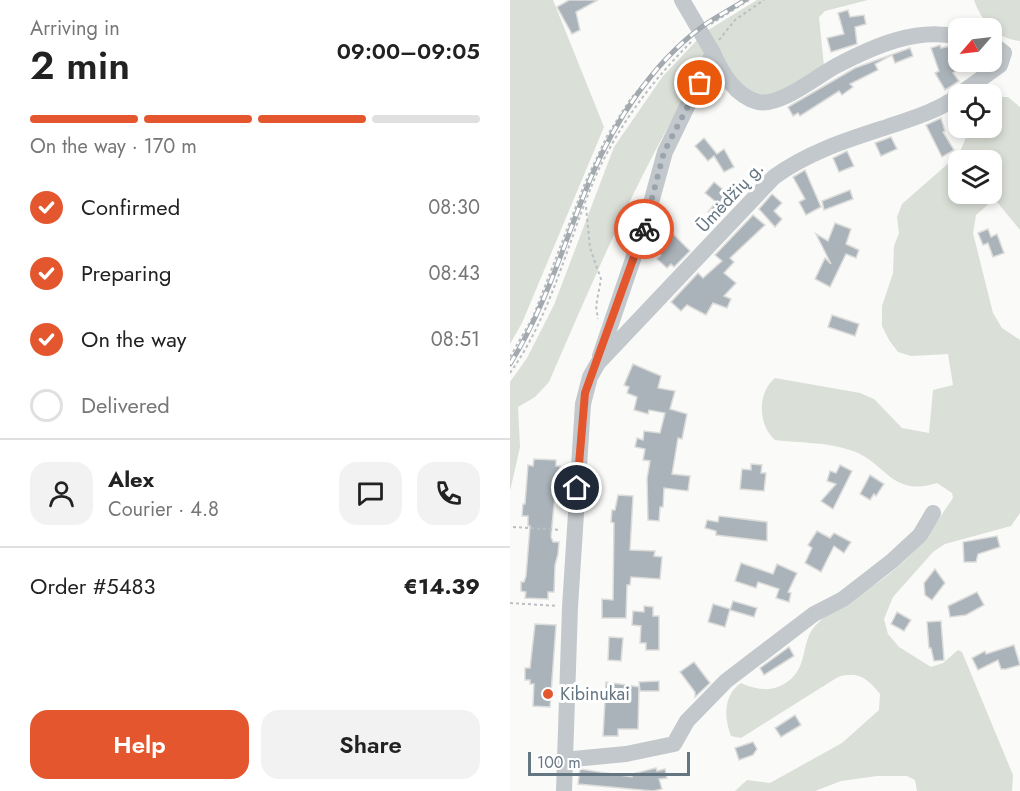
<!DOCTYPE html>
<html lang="en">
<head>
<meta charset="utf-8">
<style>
	:root { --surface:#fff; --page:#f2f2f2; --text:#222; --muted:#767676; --line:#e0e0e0; --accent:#e4572e }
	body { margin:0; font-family:Jost,sans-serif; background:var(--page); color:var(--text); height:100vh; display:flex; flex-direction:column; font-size:22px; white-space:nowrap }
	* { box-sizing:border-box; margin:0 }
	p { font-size:20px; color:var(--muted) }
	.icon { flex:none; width:33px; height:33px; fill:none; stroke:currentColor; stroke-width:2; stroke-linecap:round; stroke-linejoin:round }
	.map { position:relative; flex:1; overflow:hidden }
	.details { display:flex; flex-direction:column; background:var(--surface); width:510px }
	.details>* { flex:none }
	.needle { width:39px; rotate:242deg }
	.fabs { position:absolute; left:438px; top:18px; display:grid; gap:12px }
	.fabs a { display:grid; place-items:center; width:54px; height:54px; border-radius:12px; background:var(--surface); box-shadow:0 3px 9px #0003; font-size:30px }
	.scale { position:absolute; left:18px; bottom:15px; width:162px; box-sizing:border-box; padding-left:6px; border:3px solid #657683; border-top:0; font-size:16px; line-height:21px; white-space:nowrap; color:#657683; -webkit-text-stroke:4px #fff; paint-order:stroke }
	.pin { position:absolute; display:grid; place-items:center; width:51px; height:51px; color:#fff; margin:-26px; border:3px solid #fff; border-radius:50%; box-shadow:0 2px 6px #0007 }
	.courier { position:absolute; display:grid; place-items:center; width:60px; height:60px; margin:-30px; border:4px solid #e4572e; border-radius:50%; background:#fff; color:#222; box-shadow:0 2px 8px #0007 }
	.overview em { font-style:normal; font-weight:600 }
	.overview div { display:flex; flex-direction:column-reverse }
	.overview { display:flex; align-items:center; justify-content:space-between; height:102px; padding:0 30px }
	h1 { font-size:39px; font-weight:600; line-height:45px }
	.bar { display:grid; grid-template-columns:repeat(4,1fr); gap:9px 6px; align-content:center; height:72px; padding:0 30px }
	.bar i { height:8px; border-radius:4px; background:var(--line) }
	.bar .current { background:var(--accent) }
	.bar p { grid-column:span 4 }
	.line { display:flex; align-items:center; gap:15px; padding:0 30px; border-top:2px solid var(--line) }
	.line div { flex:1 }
	.round { display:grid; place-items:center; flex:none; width:63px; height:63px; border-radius:18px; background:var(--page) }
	ol { padding:0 30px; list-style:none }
	li { display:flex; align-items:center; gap:18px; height:66px }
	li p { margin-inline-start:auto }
	li .icon { padding:6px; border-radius:50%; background:var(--accent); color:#fff; stroke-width:4 }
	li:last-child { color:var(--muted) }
	li i { width:33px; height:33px; border:3px solid var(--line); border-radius:50% }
	.action { display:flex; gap:12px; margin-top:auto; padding:12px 30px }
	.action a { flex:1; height:69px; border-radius:18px; background:var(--accent); color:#fff; font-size:24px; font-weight:600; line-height:69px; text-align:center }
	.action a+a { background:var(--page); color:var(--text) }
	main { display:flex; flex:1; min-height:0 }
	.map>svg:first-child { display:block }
	.green { fill:#dadfd7; fill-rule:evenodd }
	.building { fill:#aab3b9; stroke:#dcdcda; stroke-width:1.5 }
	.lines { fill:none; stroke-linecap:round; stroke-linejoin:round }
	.path { stroke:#bbbfc2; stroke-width:2; stroke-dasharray:3 3; stroke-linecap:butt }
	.minor { stroke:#c3c8cc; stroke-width:16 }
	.rail-casing { stroke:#a2aab0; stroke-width:5 }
	.rail { stroke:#fff; stroke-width:3; stroke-dasharray:9; stroke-linecap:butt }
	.done { stroke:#99a4ac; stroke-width:6; stroke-dasharray:0 10.8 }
	.route { stroke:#e4572e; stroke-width:8 }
	.poi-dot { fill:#e4572e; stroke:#fff; stroke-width:2 }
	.labels { text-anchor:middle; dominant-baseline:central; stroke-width:6; stroke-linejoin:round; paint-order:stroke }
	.street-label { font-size:18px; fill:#657683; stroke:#fff }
	.poi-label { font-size:18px; fill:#657683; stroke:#fff; text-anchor:start }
</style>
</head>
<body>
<main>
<section class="details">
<div class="overview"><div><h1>2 min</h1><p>Arriving in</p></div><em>09:00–09:05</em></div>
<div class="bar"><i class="current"></i><i class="current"></i><i class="current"></i><i></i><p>On the way · 170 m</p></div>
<ol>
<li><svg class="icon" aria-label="check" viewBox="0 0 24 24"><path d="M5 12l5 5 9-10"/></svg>Confirmed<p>08:30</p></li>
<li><svg class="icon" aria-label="check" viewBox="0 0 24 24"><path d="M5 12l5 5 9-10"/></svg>Preparing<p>08:43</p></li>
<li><svg class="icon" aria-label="check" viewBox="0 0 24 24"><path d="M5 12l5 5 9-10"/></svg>On the way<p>08:51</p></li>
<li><i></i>Delivered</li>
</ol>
<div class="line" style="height:108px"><a class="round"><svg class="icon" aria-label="person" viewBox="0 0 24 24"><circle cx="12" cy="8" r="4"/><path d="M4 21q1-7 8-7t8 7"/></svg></a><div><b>Alex</b><p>Courier · 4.8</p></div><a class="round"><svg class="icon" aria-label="chat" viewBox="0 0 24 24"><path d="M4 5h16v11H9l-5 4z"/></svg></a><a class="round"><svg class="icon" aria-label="phone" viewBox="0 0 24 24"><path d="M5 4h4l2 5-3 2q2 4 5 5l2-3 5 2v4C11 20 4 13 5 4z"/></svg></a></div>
<div class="line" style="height:78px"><div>Order #5483</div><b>€14.39</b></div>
<div class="action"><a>Help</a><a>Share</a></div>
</section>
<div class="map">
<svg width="510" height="791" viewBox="0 0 510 791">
	<rect width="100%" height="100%" fill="#fafaf8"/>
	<g class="green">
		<polygon points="0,0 43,0 94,127 12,323 0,344"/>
		<polygon points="247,0 358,0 315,11 309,17 314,66 257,99 232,88 195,32"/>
		<path d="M 464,0 L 510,0 L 510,41 C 487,39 471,21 464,0 Z"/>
		<path d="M 190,37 C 203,57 187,77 176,95 C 123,186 81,285 39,382 L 25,397 L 8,407 L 10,447 L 0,491 L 0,382 L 17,358 L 44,305 L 104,147 L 153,76 Z"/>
		<path d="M 482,97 L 498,97 L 510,107 L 510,230 L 487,202 L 482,201 L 466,215 L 463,233 L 483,313 L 492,328 L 510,340 L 510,513 L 501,526 L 435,544 L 423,552 L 383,597 L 374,619 L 378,634 L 389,647 L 421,667 L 433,663 L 448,650 L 452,652 L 503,775 L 502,791 L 407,791 L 405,780 L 397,776 L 367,776 L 331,781 L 305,791 L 225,791 L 237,780 L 260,783 L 332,743 L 369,710 L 370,694 C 357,678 348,671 328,677 L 231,738 L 221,736 C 214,718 213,695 231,683 C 249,691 266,693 282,678 C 298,663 291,640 306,625 C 325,604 356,593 378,575 C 406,554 424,526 443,498 L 442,493 L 427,483 C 380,498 375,460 340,450 C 317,442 289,443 265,440 C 248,425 247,393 265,378 L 350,393 L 364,399 L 392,428 L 419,433 L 423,390 L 443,385 L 438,354 L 401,356 L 388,352 L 379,340 L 372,326 L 372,306 L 383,273 L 384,246 L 389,233 L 387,217 L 392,204 L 449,154 L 460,128 L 482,128 ZM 448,160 L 482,160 L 482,194 L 448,194 Z"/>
	</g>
	<g class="building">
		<polygon points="59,0 88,0 66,12 70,30 62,34 47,7"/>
		<polygon points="338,10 340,17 354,15 356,24 345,27 347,44 321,52 317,38 334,34 328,13"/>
		<polygon points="430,45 431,48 440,46 443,56 439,59 447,70 443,73 449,81 435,90 425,73 429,71 421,48"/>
		<polygon points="400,48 403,56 385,63 382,55 365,64 368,70 340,84 343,87 332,95 329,91 290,116 288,113 283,116 278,107 345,68"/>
		<polygon points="431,118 435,131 433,132 444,150 432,157 416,125"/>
		<polygon points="381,137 387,149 371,156 365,143"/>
		<polygon points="194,138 207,154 214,149 224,167 214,172 204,156 198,161 185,146"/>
		<polygon points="337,151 344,166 329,172 323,158"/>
		<polygon points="295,170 311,207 296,215 289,202 295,199 283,177"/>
		<polygon points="204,182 222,197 204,217 198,212 206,202 195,193"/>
		<polygon points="340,190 343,199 314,210 312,201"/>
		<polygon points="262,194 272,203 264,211 272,219 265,227 249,209"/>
		<polygon points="243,215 255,225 220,258 224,262 214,273 226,283 214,296 221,299 217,308 203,303 196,315 177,305 171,311 161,302 188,273 193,278 212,261 205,255"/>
		<polygon points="325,223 341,229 336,244 349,250 346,258 336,254 320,287 305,279 315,258 321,264 306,234 318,241"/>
		<polygon points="478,229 481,237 487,234 494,253 483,257 478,243 473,245 468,233"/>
		<polygon points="163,234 180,251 164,267 161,264 157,268 147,259 151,255 147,251"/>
		<polygon points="322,315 349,324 345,336 318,327"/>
		<polygon points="123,364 151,376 148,388 165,391 160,409 177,414 172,439 168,438 162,474 180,476 178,491 154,488 153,507 150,507 149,521 138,520 137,479 140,461 133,460 135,449 125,447 127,438 133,440 134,431 150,433 155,413 139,410 138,414 124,410 127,397 117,393 119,387 114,385"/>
		<polygon points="24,459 46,460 46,466 50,466 49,483 46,482 41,537 43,542 49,542 48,554 45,565 44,592 38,592 38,599 15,598 16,592 11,591 11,582 14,582 16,576 20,526 18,526 18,516 12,516 13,504 15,504 18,465 23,466"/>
		<polygon points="241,464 252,465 251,473 256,473 254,491 230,489 232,469 241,470"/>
		<polygon points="330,465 342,471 323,509 311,501 326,484 317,481 320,471 326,473"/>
		<polygon points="360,475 374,484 366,496 364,494 360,500 350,494"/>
		<polygon points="108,495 123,496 120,550 145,551 144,556 152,557 150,579 121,577 120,585 117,585 116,618 92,618 92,599 103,600 104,523 101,522 102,510 105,510"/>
		<polygon points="209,516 257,522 257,541 206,535 206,531 195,528 197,520 208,522"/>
		<polygon points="307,531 320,538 324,533 341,542 334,553 324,546 311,572 295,563 302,548 298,545"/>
		<polygon points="487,536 490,547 468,554 466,562 454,562 453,542"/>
		<polygon points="231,563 263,574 267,564 287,573 278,592 281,593 279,602 266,598 269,589 248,582 246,588 225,581"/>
		<polygon points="425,569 435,583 422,600 415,595 414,583"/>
		<polygon points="467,592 474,605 456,615 440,617 438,606"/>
		<polygon points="223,601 247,608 244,617 220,610"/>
		<polygon points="203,604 220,609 215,627 198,622"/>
		<polygon points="134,606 143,607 143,616 149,616 149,650 136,650 136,643 130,643 131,626 122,625 123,611 134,612"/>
		<polygon points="387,612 401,620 394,631 381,624"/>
		<polygon points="431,621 434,660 424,661 421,648 419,648 417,622"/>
		<polygon points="25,624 46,625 40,707 23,706 24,684 20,684 20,680 15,680 15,668 20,668"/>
		<polygon points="99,637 113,638 111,661 98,660"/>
		<polygon points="504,645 510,665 496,669 491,669 488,660 468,670 462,658 475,651 476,654"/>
		<polygon points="279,647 284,656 254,675 250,668"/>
		<polygon points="184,662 200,683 185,697 185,692 170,672"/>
		<polygon points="149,681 149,691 130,691 129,682"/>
		<polygon points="96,682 129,687 128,729 108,729 108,736 93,736"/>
		<polygon points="285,715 291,725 271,737 265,728"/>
		<polygon points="243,742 247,749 243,755 229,760 225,748"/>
		<polygon points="146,768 147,771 155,769 157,778 149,779 152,789 143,791 68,784 70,769 122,777 122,774"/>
	</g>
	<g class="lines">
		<g class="path">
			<polyline points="201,24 239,0"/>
			<polyline points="209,40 225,20 254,0"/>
			<polyline points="76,207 80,248 91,279 86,306 88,319"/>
			<polyline points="0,357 23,317 75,183 97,136 121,98 179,35"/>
			<path d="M 0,373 C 43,313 58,238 88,171 C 111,122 143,80 181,42"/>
			<polyline points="3,527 51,530"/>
			<polyline points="0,603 48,606"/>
		</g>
		<g class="minor">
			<path d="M 203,53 C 212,73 225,96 248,102 C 270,107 307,76 326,66 C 364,46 407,27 448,37"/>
			<polyline points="450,94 490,65 494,53 482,44"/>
			<polyline points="90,356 136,221 155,152 203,53 172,0"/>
			<polyline points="53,760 116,754 164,744 177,721 216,681 304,614 333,599 382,561 410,535 423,513"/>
			<path d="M 54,791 L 60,607 L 73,404 L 80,377 L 88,363 L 264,177 C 298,152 337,140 377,127 C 401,119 428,111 448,96"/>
		</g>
		<g class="rail-casing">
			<path id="rail" d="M 0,364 C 37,305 55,239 82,175 C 105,121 142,65 189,29 C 203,18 220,10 235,0"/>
		</g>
		<use href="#rail" class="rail"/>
	</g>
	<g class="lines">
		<polyline class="done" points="134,229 154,152 190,83"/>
		<polyline class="route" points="67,488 75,393 134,229"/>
	</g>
	<circle class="poi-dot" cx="38" cy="694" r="6"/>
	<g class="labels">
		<g class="street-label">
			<text transform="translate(220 197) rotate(-47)">Ūmėdžių g.</text>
		</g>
		<g class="poi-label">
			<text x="50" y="694">Kibinukai</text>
		</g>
	</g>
</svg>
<div class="fabs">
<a><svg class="needle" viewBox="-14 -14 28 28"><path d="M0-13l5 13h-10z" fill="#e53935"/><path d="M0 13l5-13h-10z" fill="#767676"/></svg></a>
<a><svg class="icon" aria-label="locate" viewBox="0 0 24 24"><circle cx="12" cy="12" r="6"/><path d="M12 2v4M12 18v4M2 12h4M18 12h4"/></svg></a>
<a><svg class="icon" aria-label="layers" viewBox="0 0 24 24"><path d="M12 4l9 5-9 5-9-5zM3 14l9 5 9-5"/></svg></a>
</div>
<div class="scale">100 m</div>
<div class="pin" style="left:190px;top:83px;background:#ea580c"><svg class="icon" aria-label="bag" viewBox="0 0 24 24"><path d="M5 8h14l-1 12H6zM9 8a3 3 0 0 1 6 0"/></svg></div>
<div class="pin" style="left:67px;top:488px;background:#1f2937"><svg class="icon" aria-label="home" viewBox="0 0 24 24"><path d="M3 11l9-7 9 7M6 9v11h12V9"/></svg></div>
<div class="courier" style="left:134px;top:229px"><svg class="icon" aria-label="bike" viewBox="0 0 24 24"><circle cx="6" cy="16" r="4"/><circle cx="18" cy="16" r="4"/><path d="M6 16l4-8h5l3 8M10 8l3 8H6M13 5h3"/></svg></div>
</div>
</main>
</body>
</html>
